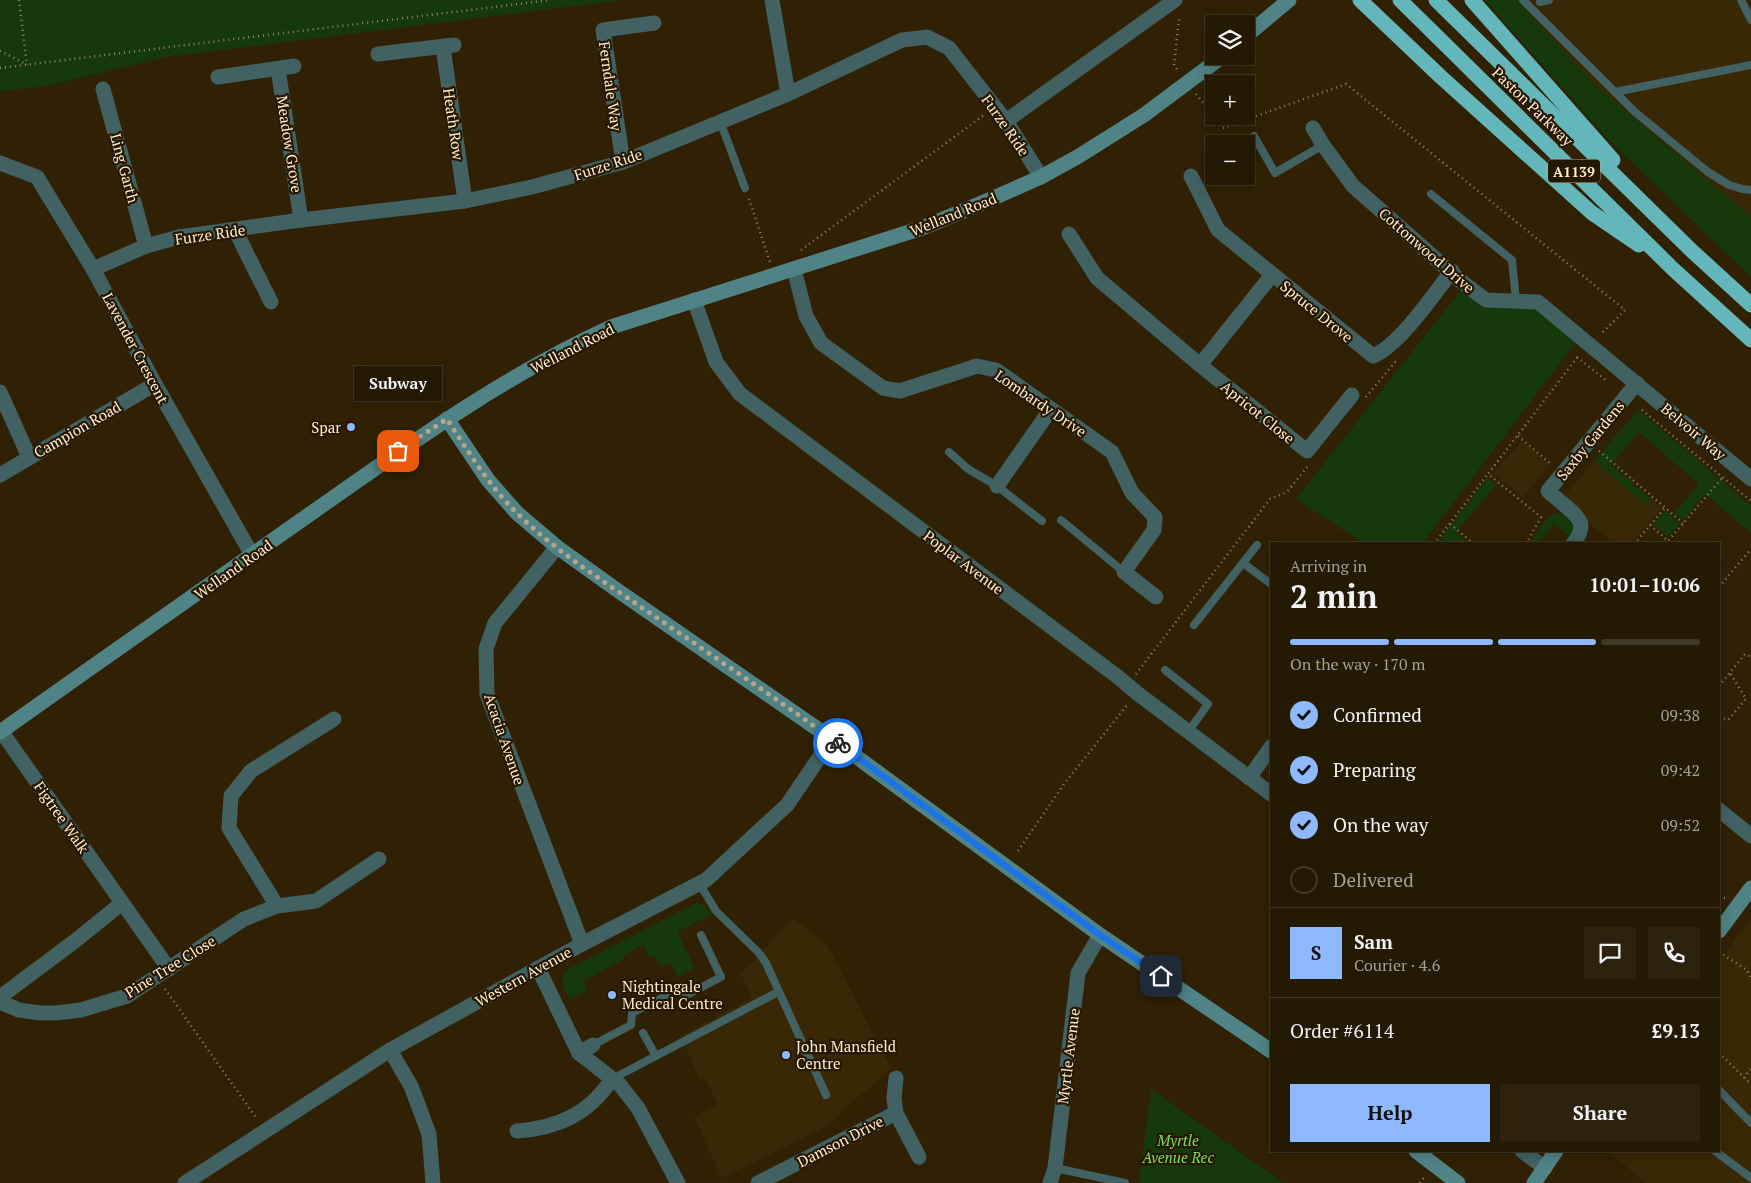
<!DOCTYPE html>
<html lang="en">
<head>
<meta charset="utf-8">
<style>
	:root { --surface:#241903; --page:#2c220d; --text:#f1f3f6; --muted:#a3a09a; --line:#413825; --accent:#8eb9fc }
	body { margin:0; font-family:"PT Serif",serif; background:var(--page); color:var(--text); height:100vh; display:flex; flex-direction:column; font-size:19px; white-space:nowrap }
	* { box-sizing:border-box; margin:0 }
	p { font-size:16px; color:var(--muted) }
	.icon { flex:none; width:28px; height:28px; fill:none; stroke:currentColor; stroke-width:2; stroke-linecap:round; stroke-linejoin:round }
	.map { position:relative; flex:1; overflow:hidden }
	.side { position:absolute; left:1270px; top:542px; width:450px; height:610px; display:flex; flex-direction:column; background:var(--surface); border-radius:0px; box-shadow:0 2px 12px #0003,0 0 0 1px var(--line) }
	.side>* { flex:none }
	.controls { position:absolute; left:1205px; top:15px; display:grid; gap:10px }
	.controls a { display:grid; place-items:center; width:50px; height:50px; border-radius:0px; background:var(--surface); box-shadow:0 2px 12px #0003,0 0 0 1px var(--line); font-size:25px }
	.pin { position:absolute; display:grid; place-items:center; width:42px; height:42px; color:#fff; margin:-21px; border-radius:10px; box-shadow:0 2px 8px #0006 }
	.courier { position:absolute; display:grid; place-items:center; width:50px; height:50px; margin:-25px; border:4px solid #1a73e8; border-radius:50%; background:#fff; color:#222; box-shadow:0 1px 6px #0007 }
	.bubble { position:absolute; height:35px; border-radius:0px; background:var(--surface); box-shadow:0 2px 12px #0003,0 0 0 1px var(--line); font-size:16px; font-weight:800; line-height:35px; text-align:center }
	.head em { font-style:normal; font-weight:800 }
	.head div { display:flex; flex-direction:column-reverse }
	.head { display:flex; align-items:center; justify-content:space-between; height:85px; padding:0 20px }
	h1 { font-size:32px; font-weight:800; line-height:38px }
	.bar { display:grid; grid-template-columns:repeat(4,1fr); gap:8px 5px; align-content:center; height:60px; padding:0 20px }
	.bar i { height:6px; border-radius:4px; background:var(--line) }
	.bar .on { background:var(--accent) }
	.bar p { grid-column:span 4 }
	.line { display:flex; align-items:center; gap:12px; padding:0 20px; border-top:1px solid var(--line) }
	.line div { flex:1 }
	.round { display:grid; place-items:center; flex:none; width:52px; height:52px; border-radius:0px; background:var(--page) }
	ol { padding:0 20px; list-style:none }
	li { display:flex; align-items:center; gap:15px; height:55px }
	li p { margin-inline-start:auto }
	li .icon { padding:5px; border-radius:50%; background:var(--accent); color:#111; stroke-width:4 }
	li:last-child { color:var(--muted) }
	li i { width:28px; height:28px; border:2px solid var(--line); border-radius:50% }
	.button { display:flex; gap:10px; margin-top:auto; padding:10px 20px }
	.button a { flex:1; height:58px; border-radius:0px; background:var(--accent); color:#111; font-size:20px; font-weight:800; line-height:58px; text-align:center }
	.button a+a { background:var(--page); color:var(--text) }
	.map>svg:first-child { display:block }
	.built { fill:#392806 }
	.green { fill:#16390c }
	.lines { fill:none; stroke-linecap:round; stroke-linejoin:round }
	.path { stroke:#97866a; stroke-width:2.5; stroke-dasharray:1 4; stroke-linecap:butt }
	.lane { stroke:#426162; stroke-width:8 }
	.street { stroke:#426162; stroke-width:15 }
	.secondary { stroke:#508386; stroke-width:15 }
	.highway { stroke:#63b6b9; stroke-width:15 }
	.done { stroke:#b7a68a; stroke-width:5; stroke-dasharray:0 9 }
	.route { stroke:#1a73e8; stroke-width:6 }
	.poi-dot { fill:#8eb9fc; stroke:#261700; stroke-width:2 }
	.labels { text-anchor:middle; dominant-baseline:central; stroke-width:4.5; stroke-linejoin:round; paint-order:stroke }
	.shield { fill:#261700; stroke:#bead93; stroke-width:1 }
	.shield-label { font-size:14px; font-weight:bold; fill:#ffedd2 }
	.street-label { font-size:15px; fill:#ffedd2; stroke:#261700 }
	.poi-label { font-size:15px; fill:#ffedd2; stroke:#261700; text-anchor:start }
	.park-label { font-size:15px; font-style:italic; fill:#7ae25e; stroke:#261700 }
</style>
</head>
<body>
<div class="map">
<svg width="1751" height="1183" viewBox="0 0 1751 1183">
	<rect width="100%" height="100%" fill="#302104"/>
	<g class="built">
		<polygon points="1517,0 1751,0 1751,217 1595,85"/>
		<polygon points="1522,441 1550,465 1523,497 1494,473"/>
		<polygon points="1594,461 1645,504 1651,499 1662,508 1631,544 1614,544 1562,499"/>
		<polygon points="792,918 827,944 891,1069 843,1110 832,1124 722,1178 694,1117 718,1104 705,1077 700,1079 680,1036 752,998 741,974"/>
		<polygon points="1751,918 1751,1183 1645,1183 1609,1151 1719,1151 1719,962"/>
	</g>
	<g class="green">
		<polygon points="0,0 623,0 165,57 47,86 0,91"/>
		<polygon points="1485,0 1517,0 1595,85 1751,217 1751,277 1606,137"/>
		<polygon points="1462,289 1481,307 1533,307 1576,342 1422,544 1365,544 1296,499"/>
		<polygon points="1638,410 1751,506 1751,533 1705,494 1683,520 1674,514 1699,484 1639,432 1611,465 1651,499 1646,505 1594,461"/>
		<polygon points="1487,478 1496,485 1456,532 1465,540 1462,544 1437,544"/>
		<polygon points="1665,511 1680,524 1668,537 1653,525"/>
		<path d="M 1556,513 C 1572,513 1577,524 1571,537 L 1554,524 L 1538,544 L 1531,544 C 1537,531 1543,519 1556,513 Z"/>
		<path d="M 698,902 L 713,914 L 677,932 L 695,968 L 678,977 L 670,962 L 661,966 L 655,956 L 650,958 L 643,945 L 622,956 L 624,959 L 583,981 L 587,991 L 569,999 C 563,986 559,981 568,969 Z"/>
		<polygon points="1151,1089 1283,1183 1139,1183"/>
	</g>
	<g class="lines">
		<g class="path">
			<polyline points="19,0 27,65"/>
			<polyline points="0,51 26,64"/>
			<polyline points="0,68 551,0"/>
			<polyline points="1177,69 1174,65 1179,19 1178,16"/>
			<polyline points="1196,94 1214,116"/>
			<polyline points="1214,116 1223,128 1346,84 1625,310 1601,334"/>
			<polyline points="749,199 770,262"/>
			<polyline points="801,250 984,115"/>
			<polyline points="1577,357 1607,381"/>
			<polyline points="1366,397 1396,361"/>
			<polyline points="1642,410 1751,501"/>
			<polyline points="1518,436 1552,465"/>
			<polyline points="1599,451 1683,523"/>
			<polyline points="1450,524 1474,544"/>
			<polyline points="1650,525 1668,541 1723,477"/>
			<polyline points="1434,544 1488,474"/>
			<polyline points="1526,544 1541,517 1488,474 1579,355"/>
			<polyline points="1634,544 1665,508"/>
			<polyline points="1719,587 1751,549"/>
			<polyline points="1136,674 1270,499 1287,492 1308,466"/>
			<polyline points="1719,686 1745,654 1751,657"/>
			<polyline points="1719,718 1728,720 1746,699 1730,673"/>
			<polyline points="1018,851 1064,784 1128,704"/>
			<polyline points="1719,898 1726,898"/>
			<polyline points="1719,952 1747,970 1751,979"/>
			<polyline points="165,989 257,1119"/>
			<polyline points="1719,1053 1751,1084"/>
			<polyline points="1744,1078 1751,1068"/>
			<polyline points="1420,1183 1425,1176"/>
		</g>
		<g class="lane">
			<polyline points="1523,0 1635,112 1708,172 1729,185 1742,189 1751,190"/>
			<polyline points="1741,0 1751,20"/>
			<polyline points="1540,2 1549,0"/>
			<polyline points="1615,92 1751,65"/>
			<polyline points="720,121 745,188"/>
			<polyline points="1254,136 1275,173 1323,145"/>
			<polyline points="1431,194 1512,260 1516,301"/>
			<polyline points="949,452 968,469 997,486 1042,521"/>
			<polyline points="1061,520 1124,572"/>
			<polyline points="1243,563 1271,584"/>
			<polyline points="1194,625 1257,545"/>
			<polyline points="1165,670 1208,704 1188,732"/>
			<polyline points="699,883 716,911 759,953 766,963 826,1095"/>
			<polyline points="683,997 721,977 701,935"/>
			<polyline points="643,1033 656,1056"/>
			<polyline points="593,1045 631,1025 632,1013 666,996"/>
			<polyline points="612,1079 778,992"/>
			<polyline points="1719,1090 1751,1123"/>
			<polyline points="1715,1151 1751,1178"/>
			<polyline points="1055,1168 1125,1183"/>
		</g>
		<g class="street">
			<polyline points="772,0 788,94"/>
			<polyline points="443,47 465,201"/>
			<polyline points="378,54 454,45"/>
			<polyline points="278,69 301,220"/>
			<polyline points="218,77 294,66"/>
			<polyline points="103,89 146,246"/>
			<polyline points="1006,121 1175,0"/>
			<polyline points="1313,128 1323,145 1353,186 1462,282 1486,300 1538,302 1751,479"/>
			<polyline points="623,162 603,30 654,23"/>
			<polyline points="0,163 37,177 93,269 155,384 252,555"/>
			<path d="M 1191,176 L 1218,230 L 1373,356 C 1399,346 1433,295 1452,271"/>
			<polyline points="235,230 271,302"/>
			<polyline points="1069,234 1097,278 1200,365 1307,451 1352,395"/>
			<polyline points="93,269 146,246 179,237 301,220 465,201 532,187 623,162 788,94 902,40 927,37 949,48 1006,121 1041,177"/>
			<polyline points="794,269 806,316 821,343 883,388 900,391 977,366 996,370 1112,452 1132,493 1155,517 1154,530 1124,572 1156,597"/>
			<polyline points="694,300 716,362 740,394 1118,677 1137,693 1271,794"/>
			<polyline points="1200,365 1272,275"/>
			<polyline points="0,392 29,457"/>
			<polyline points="0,475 155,384"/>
			<polyline points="997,486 1051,409"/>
			<path d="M 1573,544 C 1577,539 1581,532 1581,525 C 1580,515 1556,499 1548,491 L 1637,383"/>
			<polyline points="557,547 495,623 486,649 487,694 582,944"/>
			<polyline points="1,731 169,969"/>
			<polyline points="1249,778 1271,747"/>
			<polyline points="1719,810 1751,836"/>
			<polyline points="277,906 229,828 231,796 251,771 334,719"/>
			<polyline points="538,968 579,1053 620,1085 638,1108 678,1183"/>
			<polyline points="0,997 75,941 122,903"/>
			<polyline points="0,1002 19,1010 40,1013 56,1013 81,1010 127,996 244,919 277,906 316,901 379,859"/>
			<polyline points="390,1050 411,1086 429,1134 433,1183"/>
			<polyline points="579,1053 593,1045"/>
			<polyline points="896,1078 894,1099 896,1113 919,1157"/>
			<path d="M 517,1131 C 558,1128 589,1114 612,1079"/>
			<polyline points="1522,1151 1545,1168"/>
			<polyline points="185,1183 390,1050 582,944 706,880 787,805 832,739"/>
			<polyline points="758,1183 896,1113"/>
			<polyline points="1050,1183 1055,1168 1078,973 1100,935"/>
		</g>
		<g class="secondary">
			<polyline points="1246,36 1289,0"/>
			<polyline points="447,419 488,480 517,513 557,547 617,590 832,739 1100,935 1271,1051"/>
			<path d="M 0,732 C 103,659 206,587 310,514 C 407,446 503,376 611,327 L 922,228 L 989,200 L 1041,177 L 1079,156 L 1144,115 L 1223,56"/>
			<polyline points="1719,931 1751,888"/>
			<polyline points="1416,1151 1458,1183"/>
			<polyline points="1534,1183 1556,1151"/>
		</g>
		<g class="highway">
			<polyline points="1360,0 1441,77 1592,213 1639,245"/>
			<polyline points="1400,0 1673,269 1751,340"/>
			<polyline points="1436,0 1692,251 1751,305"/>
			<polyline points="1472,0 1613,160"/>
		</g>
	</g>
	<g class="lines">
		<path class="done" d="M 398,451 L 447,419 C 468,451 489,486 517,513 C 553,549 600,579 641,607 C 707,652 774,697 838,743"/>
		<polyline class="route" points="838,743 1100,935 1161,976"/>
	</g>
	<g class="poi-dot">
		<circle cx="351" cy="427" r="5"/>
		<circle cx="612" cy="995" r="5"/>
		<circle cx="786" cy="1055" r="5"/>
	</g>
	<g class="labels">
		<rect class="shield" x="1548" y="159.5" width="52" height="23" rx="4"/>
		<g class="shield-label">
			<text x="1574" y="171">A1139</text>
		</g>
		<g class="street-label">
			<text transform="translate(611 86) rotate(82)">Ferndale Way</text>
			<text transform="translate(1533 106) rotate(44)">Paston Parkway</text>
			<text transform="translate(454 124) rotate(82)">Heath Row</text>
			<text transform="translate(1006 125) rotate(55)">Furze Ride</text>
			<text transform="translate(290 144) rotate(81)">Meadow Grove</text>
			<text transform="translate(608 164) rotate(-18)">Furze Ride</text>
			<text transform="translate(125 168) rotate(75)">Ling Garth</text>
			<text transform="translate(953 214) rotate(-22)">Welland Road</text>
			<text transform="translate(210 234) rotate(-8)">Furze Ride</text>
			<text transform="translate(1427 250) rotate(41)">Cottonwood Drive</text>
			<text transform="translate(1317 311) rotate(39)">Spruce Drove</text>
			<text transform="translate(136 348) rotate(62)">Lavender Crescent</text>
			<text transform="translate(572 348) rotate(-27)">Welland Road</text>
			<text transform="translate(1041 403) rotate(34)">Lombardy Drive</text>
			<text transform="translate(1258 412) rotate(39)">Apricot Close</text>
			<text transform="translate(77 429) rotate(-30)">Campion Road</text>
			<text transform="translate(1694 431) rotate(40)">Belvoir Way</text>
			<text transform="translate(1590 440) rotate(-51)">Saxby Gardens</text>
			<text transform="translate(964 562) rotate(37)">Poplar Avenue</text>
			<text transform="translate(233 569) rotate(-35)">Welland Road</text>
			<text transform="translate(505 739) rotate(71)">Acacia Avenue</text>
			<text transform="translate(62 817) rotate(55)">Figtree Walk</text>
			<text transform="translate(170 966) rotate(-32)">Pine Tree Close</text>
			<text transform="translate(523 976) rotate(-29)">Western Avenue</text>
			<text transform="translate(1068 1056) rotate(-83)">Myrtle Avenue</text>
			<text transform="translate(840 1141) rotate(-27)">Damson Drive</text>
		</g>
		<g class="poi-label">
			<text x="341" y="427" text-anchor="end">Spar</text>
			<text x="622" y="986">Nightingale<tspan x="622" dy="17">Medical Centre</tspan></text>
			<text x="796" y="1046">John Mansfield<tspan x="796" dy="17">Centre</tspan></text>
		</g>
		<g class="park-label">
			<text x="1178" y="1140">Myrtle<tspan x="1178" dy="17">Avenue Rec</tspan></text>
		</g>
	</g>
</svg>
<div class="controls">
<a><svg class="icon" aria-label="layers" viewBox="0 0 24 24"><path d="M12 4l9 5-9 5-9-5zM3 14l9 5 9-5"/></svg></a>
<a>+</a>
<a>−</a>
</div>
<div class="pin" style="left:398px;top:451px;background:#ea580c"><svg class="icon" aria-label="bag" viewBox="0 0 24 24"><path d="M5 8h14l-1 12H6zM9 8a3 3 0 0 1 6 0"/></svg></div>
<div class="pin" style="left:1161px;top:976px;background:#1f2937"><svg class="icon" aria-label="home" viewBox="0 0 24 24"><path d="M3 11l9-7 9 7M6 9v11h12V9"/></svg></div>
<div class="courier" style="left:838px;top:743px"><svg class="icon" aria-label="bike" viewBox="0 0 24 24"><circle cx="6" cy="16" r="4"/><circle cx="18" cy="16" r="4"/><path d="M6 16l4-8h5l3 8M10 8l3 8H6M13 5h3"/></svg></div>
<div class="bubble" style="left:354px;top:366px;width:88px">Subway</div>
<section class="side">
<div class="head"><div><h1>2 min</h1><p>Arriving in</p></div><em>10:01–10:06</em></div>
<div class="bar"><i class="on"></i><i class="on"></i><i class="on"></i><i></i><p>On the way · 170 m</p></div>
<ol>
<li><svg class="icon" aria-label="check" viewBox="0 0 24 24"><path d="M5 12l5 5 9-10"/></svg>Confirmed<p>09:38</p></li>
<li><svg class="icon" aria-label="check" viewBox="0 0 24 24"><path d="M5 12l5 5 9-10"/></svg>Preparing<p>09:42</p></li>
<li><svg class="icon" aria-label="check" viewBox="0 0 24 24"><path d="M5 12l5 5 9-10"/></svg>On the way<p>09:52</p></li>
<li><i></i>Delivered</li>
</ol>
<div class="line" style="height:90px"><b class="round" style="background:var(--accent);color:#111">S</b><div><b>Sam</b><p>Courier · 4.6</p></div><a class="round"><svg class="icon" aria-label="chat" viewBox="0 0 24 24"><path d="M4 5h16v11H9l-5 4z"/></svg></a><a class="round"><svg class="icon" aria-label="phone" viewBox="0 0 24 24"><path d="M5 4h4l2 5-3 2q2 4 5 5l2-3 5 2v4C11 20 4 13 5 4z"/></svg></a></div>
<div class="line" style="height:65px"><div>Order #6114</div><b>£9.13</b></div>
<div class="button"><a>Help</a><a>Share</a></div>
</section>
</div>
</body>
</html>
